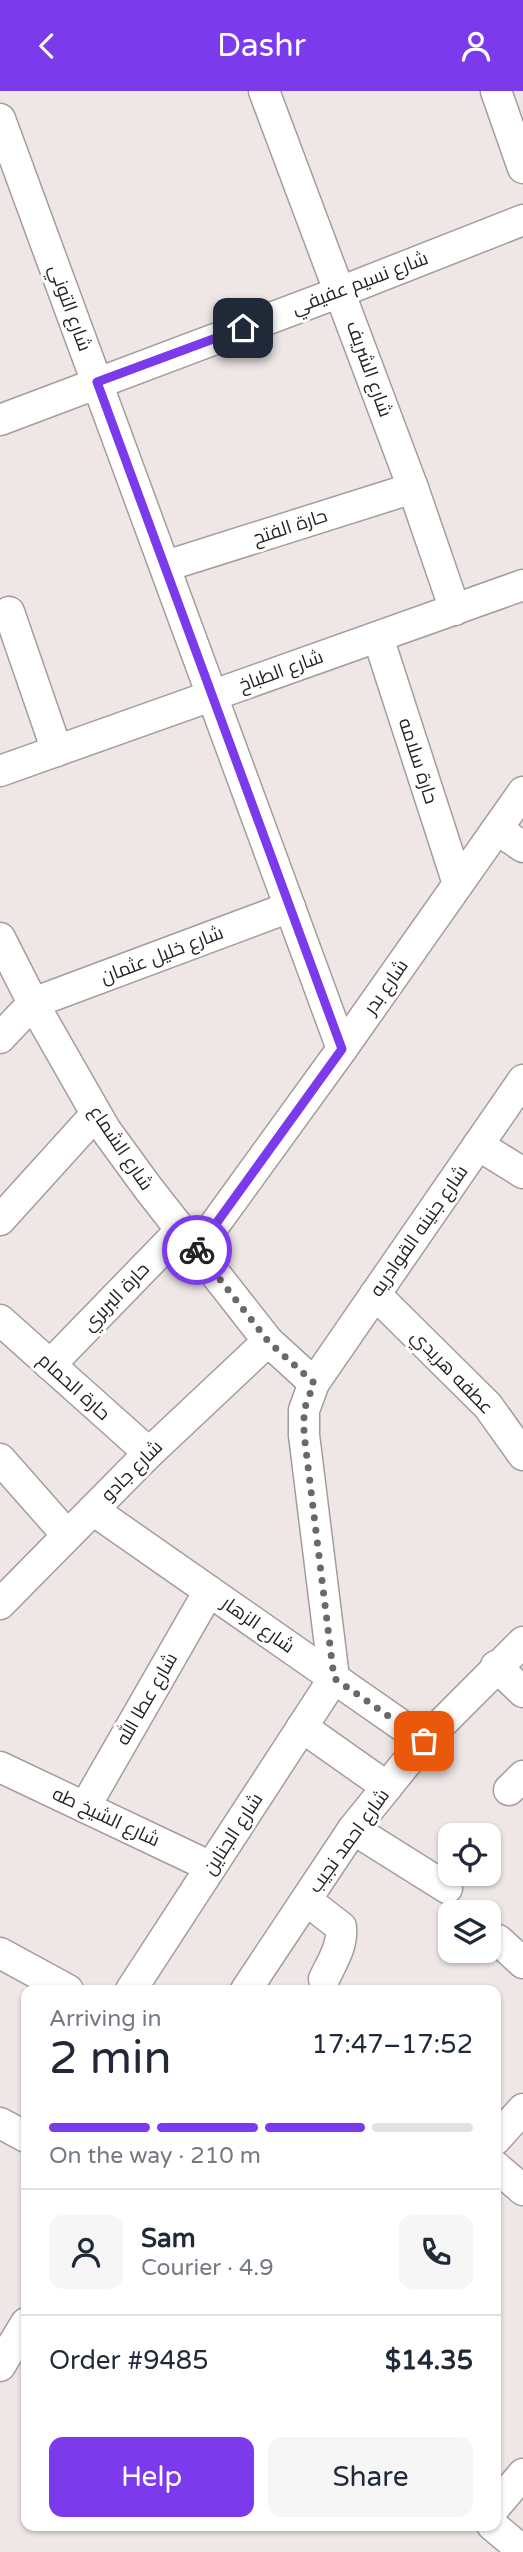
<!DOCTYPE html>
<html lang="en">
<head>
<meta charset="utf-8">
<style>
	:root { --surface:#fff; --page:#f6f6f7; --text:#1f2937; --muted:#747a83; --line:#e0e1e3; --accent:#7c3aed }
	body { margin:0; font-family:"Varela Round",Cairo,sans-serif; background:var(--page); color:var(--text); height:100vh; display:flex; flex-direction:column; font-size:26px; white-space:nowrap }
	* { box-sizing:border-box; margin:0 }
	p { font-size:23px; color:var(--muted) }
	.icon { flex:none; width:38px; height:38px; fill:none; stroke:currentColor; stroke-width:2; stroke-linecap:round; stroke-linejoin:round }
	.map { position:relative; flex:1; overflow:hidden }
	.details { position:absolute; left:21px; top:1894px; width:480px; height:546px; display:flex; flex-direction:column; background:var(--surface); border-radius:14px; box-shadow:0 2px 5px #0004 }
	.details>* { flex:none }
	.tools { position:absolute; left:438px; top:1732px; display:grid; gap:14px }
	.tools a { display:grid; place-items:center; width:63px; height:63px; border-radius:14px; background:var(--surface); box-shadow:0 2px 5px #0004; font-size:35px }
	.pin { position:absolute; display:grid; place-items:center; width:60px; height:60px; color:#fff; margin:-30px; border-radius:14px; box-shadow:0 4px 10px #0006 }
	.courier { position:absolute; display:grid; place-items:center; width:70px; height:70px; margin:-35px; border:5px solid #7c3aed; border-radius:50%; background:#fff; color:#222; box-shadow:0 2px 9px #0007 }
	.summary em { font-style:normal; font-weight:600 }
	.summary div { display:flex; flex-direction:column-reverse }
	.summary { display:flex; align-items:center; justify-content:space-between; height:119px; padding:0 28px }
	h1 { font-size:46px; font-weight:600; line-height:52px }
	.bar { display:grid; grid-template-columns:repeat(4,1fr); gap:10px 7px; align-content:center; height:84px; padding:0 28px }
	.bar i { height:9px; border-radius:5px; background:var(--line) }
	.bar .active { background:var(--accent) }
	.bar p { grid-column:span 4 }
	.line { display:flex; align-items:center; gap:18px; padding:0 28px; border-top:2px solid var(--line) }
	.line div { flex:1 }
	.round { display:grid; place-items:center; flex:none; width:74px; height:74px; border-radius:14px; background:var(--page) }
	.primary-button { display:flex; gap:14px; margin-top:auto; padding:14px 28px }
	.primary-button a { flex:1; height:80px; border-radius:14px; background:var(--accent); color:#fff; font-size:28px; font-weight:600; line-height:80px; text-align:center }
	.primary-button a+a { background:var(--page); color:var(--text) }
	header { display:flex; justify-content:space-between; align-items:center; height:91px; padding:0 28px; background:var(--accent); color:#fff; font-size:32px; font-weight:600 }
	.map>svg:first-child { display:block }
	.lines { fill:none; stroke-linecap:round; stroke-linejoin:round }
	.street-casing { stroke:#a49d9b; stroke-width:33 }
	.street { stroke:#fff; stroke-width:30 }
	.done { stroke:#6c6867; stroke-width:7; stroke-dasharray:0 12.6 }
	.route { stroke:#7c3aed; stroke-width:9 }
	.labels { text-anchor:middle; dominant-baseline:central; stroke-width:6; stroke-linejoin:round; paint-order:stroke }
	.street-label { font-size:19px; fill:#262423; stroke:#fff }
</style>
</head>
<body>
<header><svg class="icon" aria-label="back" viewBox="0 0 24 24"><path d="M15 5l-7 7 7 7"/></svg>Dashr<svg class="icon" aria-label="person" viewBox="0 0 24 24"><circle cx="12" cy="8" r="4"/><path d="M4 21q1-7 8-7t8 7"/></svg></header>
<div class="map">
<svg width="523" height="2461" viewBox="0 0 523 2461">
	<rect width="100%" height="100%" fill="#eee7e6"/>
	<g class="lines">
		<g class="street-casing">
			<g id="street">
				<polyline points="264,0 413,397 455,519"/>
				<polyline points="496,0 523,77"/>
				<polyline points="0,28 342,958"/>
				<polyline points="0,329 340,201 523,129"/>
				<polyline points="166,475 413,397"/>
				<polyline points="9,521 57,660"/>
				<polyline points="378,546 458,793"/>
				<polyline points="0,680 523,494"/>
				<polyline points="497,738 523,756"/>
				<polyline points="0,847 33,912 105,1038 148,1097 268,1250 314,1292"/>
				<polyline points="0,947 33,912 290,816"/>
				<polyline points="478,1054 523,1082"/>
				<polyline points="0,1129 96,1023"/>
				<polyline points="197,1158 342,958 523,701"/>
				<polyline points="375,1203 488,1315 523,1364"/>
				<polyline points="0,1229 149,1362"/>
				<polyline points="50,1274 181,1139"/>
				<polyline points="0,1368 67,1444"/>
				<polyline points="93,1419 424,1650"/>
				<polyline points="0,1513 149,1362 268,1250"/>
				<polyline points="496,1575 523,1601"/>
				<polyline points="302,1636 387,1696"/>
				<polyline points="0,1676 211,1776"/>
				<polyline points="509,1699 523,1685"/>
				<polyline points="85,1716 209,1500"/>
				<polyline points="353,1738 447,1797"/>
				<path d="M 306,1809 L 341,1836 C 343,1855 332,1871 324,1888"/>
				<polyline points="498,1849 523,1872"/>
				<polyline points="0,1862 68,1899"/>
				<polyline points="131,1899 334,1587 304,1344 304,1319 314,1292 523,989"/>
				<polyline points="246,1899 353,1738 424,1650 523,1551"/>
				<polyline points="0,2032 26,2046"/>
				<polyline points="495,2049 523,2018"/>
				<polyline points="495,2075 523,2099"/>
				<polyline points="0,2275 26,2232"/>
				<polyline points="495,2416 523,2383"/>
				<polyline points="492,2434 523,2460"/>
			</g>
		</g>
		<use href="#street" class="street"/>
	</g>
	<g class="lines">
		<polyline class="done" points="197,1159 268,1250 314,1292 304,1319 304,1343 334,1587 424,1650"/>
		<polyline class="route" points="197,1159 342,958 97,291 243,237"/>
	</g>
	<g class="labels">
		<g class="street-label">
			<text transform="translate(360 192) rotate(-21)">شارع نسيم عفيفي</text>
			<text transform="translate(70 217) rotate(70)">شارع التوني</text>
			<text transform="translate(369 278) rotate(70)">شارع الشريف</text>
			<text transform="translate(290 436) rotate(-18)">حارة الفتح</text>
			<text transform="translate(281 580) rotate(-20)">شارع الطباخ</text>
			<text transform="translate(418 670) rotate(72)">حارة سلامه</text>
			<text transform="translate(162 864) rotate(-21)">شارع خليل عثمان</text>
			<text transform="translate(386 896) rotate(-55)">شارع بدر</text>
			<text transform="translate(121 1057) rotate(56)">شارع الشماع</text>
			<text transform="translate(419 1140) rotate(-55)">شارع جنينه القوادريه</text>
			<text transform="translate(116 1206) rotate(-46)">حارة البربري</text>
			<text transform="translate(452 1281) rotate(46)">عطفه هريدي</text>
			<text transform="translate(74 1296) rotate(42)">حارة الحمام</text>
			<text transform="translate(132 1380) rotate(-45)">شارع جادو</text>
			<text transform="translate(258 1534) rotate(35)">شارع الزهار</text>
			<text transform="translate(147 1608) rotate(-60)">شارع عطا الله</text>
			<text transform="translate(106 1726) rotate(25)">شارع الشيخ طه</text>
			<text transform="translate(233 1743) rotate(-57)">شارع الجناين</text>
			<text transform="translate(349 1750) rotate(-54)">شارع احمد نجيب</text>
		</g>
	</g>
</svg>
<div class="tools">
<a><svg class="icon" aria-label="locate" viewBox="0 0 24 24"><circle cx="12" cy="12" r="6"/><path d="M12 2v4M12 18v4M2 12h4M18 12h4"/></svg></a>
<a><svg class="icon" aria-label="layers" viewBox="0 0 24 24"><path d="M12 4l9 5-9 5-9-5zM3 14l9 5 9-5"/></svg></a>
</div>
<div class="pin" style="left:424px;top:1650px;background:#ea580c"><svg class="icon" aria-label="bag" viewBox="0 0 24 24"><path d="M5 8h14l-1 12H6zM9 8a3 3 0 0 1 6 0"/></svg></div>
<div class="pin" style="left:243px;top:237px;background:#1f2937"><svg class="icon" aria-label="home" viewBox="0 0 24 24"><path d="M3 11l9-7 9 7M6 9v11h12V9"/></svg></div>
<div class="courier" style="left:197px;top:1159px"><svg class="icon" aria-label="bike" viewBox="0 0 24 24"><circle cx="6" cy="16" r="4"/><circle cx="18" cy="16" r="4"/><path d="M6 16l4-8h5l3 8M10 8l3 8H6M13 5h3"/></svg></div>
<section class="details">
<div class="summary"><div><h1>2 min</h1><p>Arriving in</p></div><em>17:47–17:52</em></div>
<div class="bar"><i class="active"></i><i class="active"></i><i class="active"></i><i></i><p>On the way · 210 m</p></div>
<div class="line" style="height:126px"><a class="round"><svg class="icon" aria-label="person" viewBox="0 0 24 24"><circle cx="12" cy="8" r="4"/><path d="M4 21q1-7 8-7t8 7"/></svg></a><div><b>Sam</b><p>Courier · 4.9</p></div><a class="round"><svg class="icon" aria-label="phone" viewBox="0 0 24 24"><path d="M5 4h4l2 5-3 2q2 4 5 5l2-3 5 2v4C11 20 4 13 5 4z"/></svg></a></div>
<div class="line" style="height:91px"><div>Order #9485</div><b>$14.35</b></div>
<div class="primary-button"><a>Help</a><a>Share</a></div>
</section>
</div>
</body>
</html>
